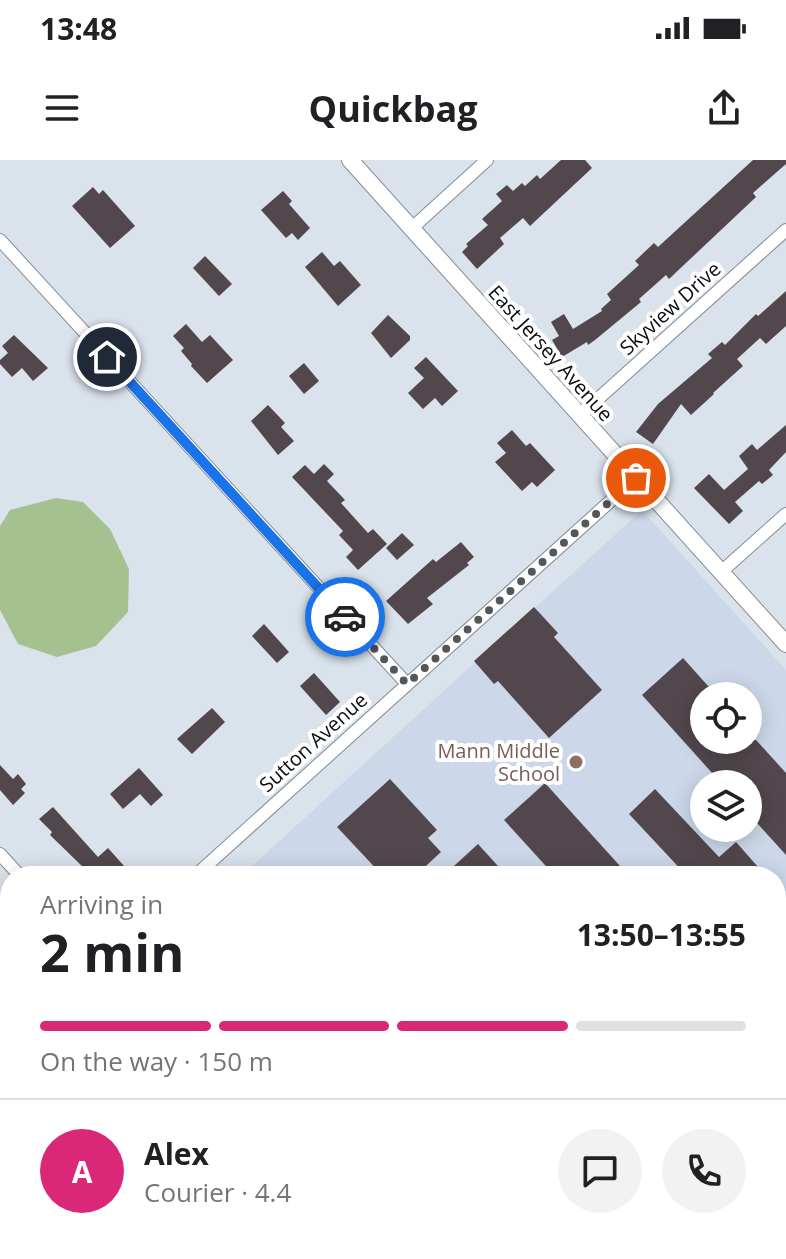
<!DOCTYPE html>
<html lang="en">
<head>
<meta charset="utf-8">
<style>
	:root { --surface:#fff; --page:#f2f2f2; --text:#202124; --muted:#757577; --line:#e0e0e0; --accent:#db2777 }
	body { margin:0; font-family:"Open Sans",sans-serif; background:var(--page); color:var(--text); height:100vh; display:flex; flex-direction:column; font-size:30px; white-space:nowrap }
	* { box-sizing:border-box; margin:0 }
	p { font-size:26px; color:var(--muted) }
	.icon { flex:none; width:44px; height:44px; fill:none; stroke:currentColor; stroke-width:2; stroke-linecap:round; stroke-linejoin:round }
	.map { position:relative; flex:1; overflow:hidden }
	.side { position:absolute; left:0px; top:706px; width:786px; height:394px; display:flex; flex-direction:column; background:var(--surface); border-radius:32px 32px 0 0; box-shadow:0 4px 20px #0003 }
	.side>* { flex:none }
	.tools { position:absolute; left:690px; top:522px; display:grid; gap:16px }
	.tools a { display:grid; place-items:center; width:72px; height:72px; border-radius:50%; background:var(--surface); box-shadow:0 4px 20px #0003; font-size:40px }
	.pin { position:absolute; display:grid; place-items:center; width:68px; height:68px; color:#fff; margin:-34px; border:4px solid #fff; border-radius:50%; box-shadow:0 2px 8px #0007 }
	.courier { position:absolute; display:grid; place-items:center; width:80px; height:80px; margin:-40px; border:6px solid #1a73e8; border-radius:50%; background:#fff; color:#222; box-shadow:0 2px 10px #0007 }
	.head em { font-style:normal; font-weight:700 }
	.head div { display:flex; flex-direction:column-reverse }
	.head { display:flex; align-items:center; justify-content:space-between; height:136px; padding:0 40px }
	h1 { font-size:52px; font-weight:700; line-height:60px }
	.bar { display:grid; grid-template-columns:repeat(4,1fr); gap:12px 8px; align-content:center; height:96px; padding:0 40px }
	.bar i { height:10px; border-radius:6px; background:var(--line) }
	.bar .on { background:var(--accent) }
	.bar p { grid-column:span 4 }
	.line { display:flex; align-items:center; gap:20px; padding:0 40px; border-top:2px solid var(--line) }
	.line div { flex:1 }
	.round { display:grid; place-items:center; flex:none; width:84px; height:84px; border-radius:42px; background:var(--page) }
	.status { display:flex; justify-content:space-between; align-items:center; height:56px; padding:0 40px; background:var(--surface); direction:ltr }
	.status svg { height:22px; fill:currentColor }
	header { display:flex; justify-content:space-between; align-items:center; height:104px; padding:0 40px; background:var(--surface); font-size:36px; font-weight:700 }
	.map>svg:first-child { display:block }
	.built { fill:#ccd8e9; fill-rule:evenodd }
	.green { fill:#a5c18f }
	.building { fill:#52474c }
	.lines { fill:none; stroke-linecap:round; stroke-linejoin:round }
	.minor-casing { stroke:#858c95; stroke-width:14 }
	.tertiary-casing { stroke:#858c95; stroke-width:18 }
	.minor { stroke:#fff; stroke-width:12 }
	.tertiary { stroke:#fff; stroke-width:16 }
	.done { stroke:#53575c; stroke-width:8; stroke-dasharray:0 14.4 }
	.route { stroke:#1a73e8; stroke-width:10 }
	.education-dot { fill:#8d6e63; stroke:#fff; stroke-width:3 }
	.labels { text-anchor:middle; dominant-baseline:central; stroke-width:8; stroke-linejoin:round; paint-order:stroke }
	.street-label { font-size:20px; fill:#0a0c0f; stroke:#fff }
	.education-label { font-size:20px; fill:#785e54; stroke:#fff; text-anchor:end }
</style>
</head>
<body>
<div class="status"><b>13:48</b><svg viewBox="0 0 49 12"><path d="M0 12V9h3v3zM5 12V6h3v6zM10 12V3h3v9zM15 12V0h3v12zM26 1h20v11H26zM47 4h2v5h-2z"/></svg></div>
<header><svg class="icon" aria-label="menu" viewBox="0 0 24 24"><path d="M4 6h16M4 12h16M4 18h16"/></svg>Quickbag<svg class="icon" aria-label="share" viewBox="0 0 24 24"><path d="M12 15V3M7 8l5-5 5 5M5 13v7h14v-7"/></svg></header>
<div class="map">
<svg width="786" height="1099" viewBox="0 0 786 1099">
	<rect width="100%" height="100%" fill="#dae2ec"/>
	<g class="built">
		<path d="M 642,350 L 786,510 L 786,851 L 776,860 L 776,716 L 241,716 ZM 704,536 L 748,536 L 748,580 L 704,580 ZM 704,624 L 748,624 L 748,668 L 704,668 Z"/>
		<polygon points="10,948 10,1026 0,1014 0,957"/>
		<polygon points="68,1090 525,1090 515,1099 76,1099"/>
	</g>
	<polygon class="green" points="56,338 83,342 110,369 129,409 128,452 96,486 57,497 18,484 0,450 0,366 10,350"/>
	<g class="building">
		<polygon points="561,0 585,0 592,8 530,66 523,58 500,78 504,84 477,109 462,92 468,86 466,84 488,65 482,59 502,41 496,34 507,25 513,31 522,23 525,26 537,15 540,19"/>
		<polygon points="753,0 786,0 786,4 753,33 756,37 669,119 666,115 639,139 641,142 595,180 588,185 587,182 562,197 552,180 559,176 551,162 564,154 573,169 602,151 601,149 611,140 607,134 639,105 635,101 654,83 658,87"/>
		<polygon points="93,27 99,34 103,30 135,66 110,88 72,46"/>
		<polygon points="283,31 292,41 289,44 310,68 298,80 292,73 286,78 261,50"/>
		<polygon points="322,92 334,106 340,101 361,125 338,146 305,107"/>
		<polygon points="205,96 232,124 219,136 193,108"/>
		<polygon points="786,131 786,166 766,184 760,178 737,199 743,206 713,233 714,234 691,255 681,244 653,284 636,272 658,244 712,198 708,194 722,182 725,185 756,154 758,156"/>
		<polygon points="388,155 410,176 410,180 391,198 371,173"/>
		<polygon points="186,164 202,182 210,175 233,200 207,223 191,206 192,204 181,191 184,188 173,176"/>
		<polygon points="14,175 48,208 33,221 22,208 12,217 0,204 0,200 8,193 2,186"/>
		<polygon points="426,197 458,231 442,246 435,238 423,249 408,233 424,218 414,208"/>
		<polygon points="304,203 319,221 304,234 289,216"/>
		<polygon points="268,245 285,263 281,267 294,281 278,295 251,261"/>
		<polygon points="786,265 786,292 769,310 773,315 762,324 759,321 735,342 743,351 729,364 694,328 709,314 724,330 748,309 739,296 752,284 757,290"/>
		<polygon points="512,270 526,286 530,283 555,310 537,327 532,322 522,331 495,302 506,293 497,283"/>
		<polygon points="324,304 334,314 327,321 345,340 341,343 368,373 373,369 387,384 358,410 346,397 353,390 339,375 343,371 292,317 305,305 314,314"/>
		<polygon points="402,373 414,385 397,400 386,388"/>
		<polygon points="461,382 474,397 467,403 469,405 427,438 433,444 408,464 386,441 433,399 436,402"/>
		<polygon points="534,447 558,473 554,477 602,530 549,578 498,521 494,524 474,501"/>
		<polygon points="264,464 289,492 277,503 252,476"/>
		<polygon points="683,498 717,536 704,536 704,580 756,580 786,613 786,695 748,653 748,624 722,624 642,535"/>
		<polygon points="314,513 340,542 326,555 300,526"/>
		<polygon points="212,548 225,562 192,594 177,579"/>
		<polygon points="0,605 13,619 18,614 26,624 21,629 25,633 13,645 0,630"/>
		<polygon points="139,608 163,635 151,646 140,634 123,649 110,634"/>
		<polygon points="390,619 437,670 428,678 441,692 415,716 398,716 394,711 388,716 383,716 337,667"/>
		<polygon points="545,623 629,716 555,716 504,660"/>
		<polygon points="655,629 719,697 736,682 766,716 687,716 629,654"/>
		<polygon points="53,647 98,697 108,688 133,716 78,716 85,709 50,675 52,672 39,659"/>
		<polygon points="478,684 507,716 443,716"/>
	</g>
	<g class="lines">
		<g class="minor-casing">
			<g id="minor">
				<polyline points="412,68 487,0"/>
				<polyline points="0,80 407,524"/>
				<polyline points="580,255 786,70"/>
				<polyline points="721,412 786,354"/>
				<polyline points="0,694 20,716"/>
				<polyline points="195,716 636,318"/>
				<polyline points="776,985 786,983"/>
				<polyline points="672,1090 681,1099"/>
				<polyline points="642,1099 652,1090"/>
			</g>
		</g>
		<g class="tertiary-casing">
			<polyline id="tertiary" points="350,0 786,484"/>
		</g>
		<use href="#minor" class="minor"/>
		<use href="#tertiary" class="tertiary"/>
	</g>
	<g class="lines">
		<polyline class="done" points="345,457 407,524 636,318"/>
		<polyline class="route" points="107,197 345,457"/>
	</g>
	<circle class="education-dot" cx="576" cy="602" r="8"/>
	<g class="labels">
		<g class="street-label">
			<text transform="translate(670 148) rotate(-42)">Skyview Drive</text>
			<text transform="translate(551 193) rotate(48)">East Jersey Avenue</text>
			<text transform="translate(313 582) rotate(-42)">Sutton Avenue</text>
		</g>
		<g class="education-label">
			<text x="560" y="590">Mann Middle<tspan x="560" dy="23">School</tspan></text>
		</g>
	</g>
</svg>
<div class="tools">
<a><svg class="icon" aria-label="locate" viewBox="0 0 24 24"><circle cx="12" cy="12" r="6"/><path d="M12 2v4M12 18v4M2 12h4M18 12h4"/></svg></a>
<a><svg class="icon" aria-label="layers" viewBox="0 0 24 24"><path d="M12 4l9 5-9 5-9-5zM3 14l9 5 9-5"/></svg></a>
</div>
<div class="pin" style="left:636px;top:318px;background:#ea580c"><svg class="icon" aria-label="bag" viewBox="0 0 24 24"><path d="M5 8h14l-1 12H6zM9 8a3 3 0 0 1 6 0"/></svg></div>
<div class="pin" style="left:107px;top:197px;background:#1f2937"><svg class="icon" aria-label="home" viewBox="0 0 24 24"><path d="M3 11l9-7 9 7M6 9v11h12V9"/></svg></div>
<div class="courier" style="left:345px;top:457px"><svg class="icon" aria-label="car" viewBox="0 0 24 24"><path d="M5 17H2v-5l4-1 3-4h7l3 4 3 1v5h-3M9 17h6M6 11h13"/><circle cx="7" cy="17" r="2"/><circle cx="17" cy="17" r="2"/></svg></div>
<section class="side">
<div class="head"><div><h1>2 min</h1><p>Arriving in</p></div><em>13:50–13:55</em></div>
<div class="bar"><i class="on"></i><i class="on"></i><i class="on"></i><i></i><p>On the way · 150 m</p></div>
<div class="line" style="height:144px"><b class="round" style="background:var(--accent);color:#fff">A</b><div><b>Alex</b><p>Courier · 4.4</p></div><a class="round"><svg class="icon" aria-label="chat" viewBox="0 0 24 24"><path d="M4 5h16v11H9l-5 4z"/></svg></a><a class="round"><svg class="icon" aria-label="phone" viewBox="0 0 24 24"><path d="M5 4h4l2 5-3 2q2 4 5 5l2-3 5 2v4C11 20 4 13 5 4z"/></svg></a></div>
</section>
</div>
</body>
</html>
